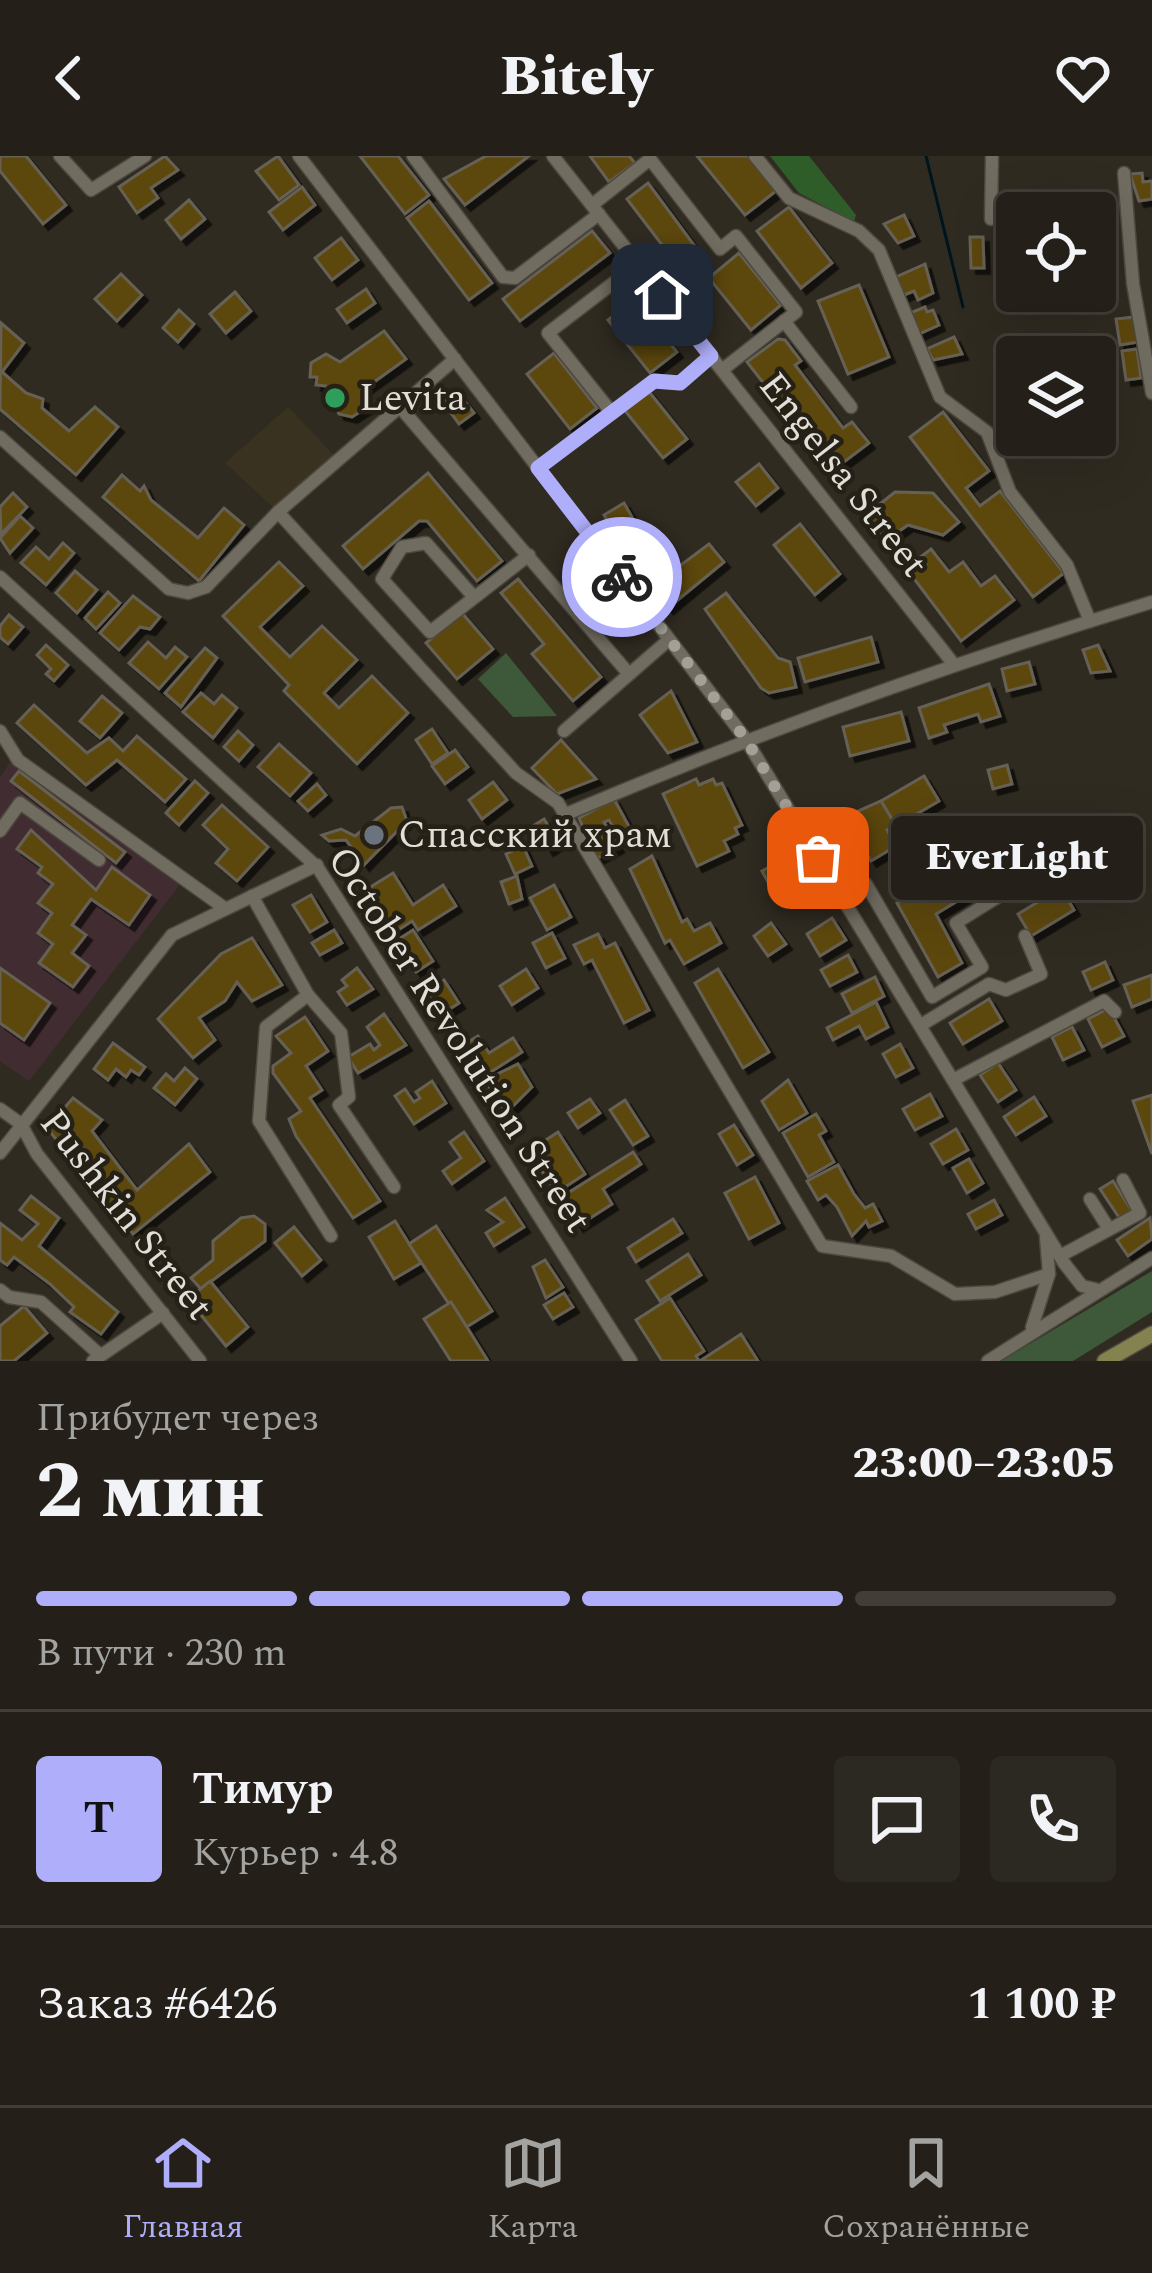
<!DOCTYPE html>
<html lang="ru">
<head>
<meta charset="utf-8">
<style>
	:root { --surface:#242019; --page:#2c2822; --text:#f1f3f6; --muted:#a3a3a2; --line:#413e38; --accent:#afaefa }
	body { margin:0; font-family:Spectral,serif; background:var(--page); color:var(--text); height:100vh; display:flex; flex-direction:column; font-size:45px; white-space:nowrap }
	* { box-sizing:border-box; margin:0 }
	p { font-size:39px; color:var(--muted) }
	.icon { flex:none; width:66px; height:66px; fill:none; stroke:currentColor; stroke-width:2; stroke-linecap:round; stroke-linejoin:round }
	.map { position:relative; height:1205px; overflow:hidden }
	.side { display:flex; flex-direction:column; background:var(--surface); flex:1 }
	.side>* { flex:none }
	.controls { position:absolute; left:996px; top:36px; display:grid; gap:24px }
	.controls a { display:grid; place-items:center; width:120px; height:120px; border-radius:12px; background:var(--surface); box-shadow:0 12px 48px #0002,0 0 0 3px var(--line); font-size:60px }
	.pin { position:absolute; display:grid; place-items:center; width:102px; height:102px; color:#fff; margin:-51px; border-radius:24px; box-shadow:0 6px 18px #0006 }
	.courier { position:absolute; display:grid; place-items:center; width:120px; height:120px; margin:-60px; border:9px solid #afaefa; border-radius:50%; background:#fff; color:#222; box-shadow:0 3px 15px #0007 }
	.bubble { position:absolute; height:84px; border-radius:12px; background:var(--surface); box-shadow:0 12px 48px #0002,0 0 0 3px var(--line); font-size:39px; font-weight:800; line-height:84px; text-align:center }
	.headline em { font-style:normal; font-weight:800 }
	.headline div { display:flex; flex-direction:column-reverse }
	.headline { display:flex; align-items:center; justify-content:space-between; height:204px; padding:0 36px }
	h1 { font-size:78px; font-weight:800; line-height:90px }
	.bar { display:grid; grid-template-columns:repeat(4,1fr); gap:18px 12px; align-content:center; height:144px; padding:0 36px }
	.bar i { height:15px; border-radius:9px; background:var(--line) }
	.bar .active { background:var(--accent) }
	.bar p { grid-column:span 4 }
	.line { display:flex; align-items:center; gap:30px; padding:0 36px; border-top:3px solid var(--line) }
	.line div { flex:1 }
	.round { display:grid; place-items:center; flex:none; width:126px; height:126px; border-radius:12px; background:var(--page) }
	header { display:flex; justify-content:space-between; align-items:center; height:156px; padding:0 36px; background:var(--surface); font-size:54px; font-weight:800 }
	.tabs { display:flex; justify-content:space-around; align-items:center; height:168px; border-top:3px solid var(--line); background:var(--surface); font-size:33px; color:var(--muted) }
	.tabs a { display:grid; justify-items:center; gap:6px }
	.tabs .active { color:var(--accent) }
	.map>svg:first-child { display:block }
	.built { fill:#393221 }
	.education { fill:#412d31 }
	.green { fill:#3d593a }
	.forest { fill:#2f5d2a }
	.lines { fill:none; stroke-linecap:round; stroke-linejoin:round }
	.stream { stroke:#00141c; stroke-width:3 }
	.building { fill:#5c470e; stroke:#666155; stroke-width:3; filter:url(#shadow) }
	.minor-casing { stroke:#4d4940; stroke-width:15 }
	.major-casing { stroke:#4d4940; stroke-width:18 }
	.minor { stroke:#716c60; stroke-width:12 }
	.major { stroke:#84824e; stroke-width:15 }
	.done { stroke:#a4a098; stroke-width:12; stroke-dasharray:0 21.6 }
	.route { stroke:#afaefa; stroke-width:15 }
	.leisure-dot { fill:#2e9e5b; stroke:#262117; stroke-width:4.5 }
	.worship-dot { fill:#6b7280; stroke:#262117; stroke-width:4.5 }
	.labels { text-anchor:middle; dominant-baseline:central; stroke-width:9; stroke-linejoin:round; paint-order:stroke }
	.poi-label { font-size:39px; fill:#e2dfd8; stroke:#262117; text-anchor:start }
	.street-label { font-size:39px; fill:#e2dfd8; stroke:#262117 }
</style>
</head>
<body>
<header><svg class="icon" aria-label="back" viewBox="0 0 24 24"><path d="M15 5l-7 7 7 7"/></svg>Bitely<svg class="icon" aria-label="heart" viewBox="0 0 24 24"><path d="M12 20l-8-8c-3-5 5-10 8-4 3-6 11-1 8 4z"/></svg></header>
<div class="map">
<svg width="1152" height="1205" viewBox="0 0 1152 1205">
	<defs>
		<filter id="shadow"><feDropShadow dx="5.5" dy="5.5" stdDeviation="0" flood-color="#0009"/></filter>
	</defs>
	<rect width="100%" height="100%" fill="#302b21"/>
	<polygon class="built" points="288,251 335,300 274,352 225,307"/>
	<polygon class="education" points="12,603 181,727 29,925 0,905 0,622"/>
	<g class="green">
		<polygon points="506,497 557,560 513,561 478,523"/>
		<polygon points="1152,1115 1152,1156 1073,1205 1001,1205"/>
	</g>
	<polygon class="forest" points="770,0 809,0 856,59 854,66 799,37"/>
	<g class="lines">
		<polyline class="stream" points="926,0 963,151"/>
	</g>
	<g class="building">
		<polygon points="0,0 26,0 66,49 43,68 0,15"/>
		<polygon points="165,0 178,14 151,32 158,42 137,57 119,31"/>
		<polygon points="278,0 299,29 279,44 256,15"/>
		<polygon points="360,0 398,0 429,39 405,58"/>
		<polygon points="486,0 529,0 465,49 444,23"/>
		<polygon points="590,0 629,0 635,7 609,26"/>
		<polygon points="697,0 748,0 776,35 745,59"/>
		<polygon points="1142,17 1143,26 1152,25 1152,43 1139,45 1130,18"/>
		<polygon points="648,27 705,104 685,119 627,43"/>
		<polygon points="302,31 315,49 283,74 269,56"/>
		<polygon points="189,44 205,63 181,83 166,64"/>
		<polygon points="429,45 492,127 469,144 407,62"/>
		<polygon points="789,51 832,107 801,132 757,75"/>
		<polygon points="904,59 914,80 898,87 884,68"/>
		<polygon points="592,75 610,97 520,165 503,143"/>
		<polygon points="970,81 983,81 984,112 971,112"/>
		<polygon points="341,82 358,104 332,124 315,102"/>
		<polygon points="739,97 781,149 751,174 709,122"/>
		<polygon points="925,108 933,137 918,144 914,135 904,139 896,121"/>
		<polygon points="121,118 142,139 117,165 95,143"/>
		<polygon points="859,129 889,201 848,218 818,145"/>
		<polygon points="366,133 375,147 347,167 337,153"/>
		<polygon points="235,136 251,155 226,177 210,158"/>
		<polygon points="634,143 677,196 650,217 608,164"/>
		<polygon points="925,151 927,156 933,154 939,169 919,178 910,157"/>
		<polygon points="179,154 194,168 178,186 163,172"/>
		<polygon points="1134,161 1138,186 1120,189 1116,163"/>
		<polygon points="1,167 24,187 2,216 26,237 43,243 42,252 69,275 95,251 118,271 76,319 0,253"/>
		<polygon points="384,175 406,203 363,234 366,252 352,261 339,258 326,230 316,229 317,221 310,221 311,207 326,198 340,206"/>
		<polygon points="954,181 962,198 933,204 927,193"/>
		<polygon points="778,183 785,184 801,205 795,209 843,272 852,266 869,287 832,315 747,206"/>
		<polygon points="1137,193 1141,222 1126,224 1122,195"/>
		<polygon points="554,197 597,252 570,273 527,218"/>
		<polygon points="646,232 687,283 663,302 622,251"/>
		<polygon points="456,234 474,257 459,268 442,245"/>
		<polygon points="943,256 989,315 966,332 980,350 1000,335 1064,417 1033,441 910,281"/>
		<polygon points="759,308 778,332 756,350 736,326"/>
		<polygon points="428,317 502,405 477,425 427,365 419,365 363,413 343,390"/>
		<polygon points="122,319 140,335 144,330 151,344 198,382 224,352 244,369 199,425 103,341"/>
		<polygon points="895,336 933,337 959,366 943,379 908,369 885,385 866,359"/>
		<polygon points="13,337 27,351 1,378 0,351"/>
		<polygon points="624,347 632,361 612,373 604,359"/>
		<polygon points="20,360 33,372 10,397 0,382"/>
		<polygon points="635,368 656,395 638,408 617,381"/>
		<polygon points="800,368 840,418 815,439 774,389"/>
		<polygon points="63,387 74,397 46,429 21,407 36,391 49,403"/>
		<polygon points="709,388 724,406 668,452 638,411 661,393 677,412"/>
		<polygon points="931,393 949,416 963,406 981,430 995,420 1014,444 961,485 906,412"/>
		<polygon points="279,406 303,430 260,471 290,501 322,470 357,504 324,537 339,552 372,520 408,557 357,608 284,535 289,529 223,460"/>
		<polygon points="75,415 97,434 77,457 56,437"/>
		<polygon points="518,423 601,521 573,545 532,498 544,488 501,437"/>
		<polygon points="108,436 120,447 96,473 85,462"/>
		<polygon points="726,437 778,502 790,506 796,531 769,537 761,532 705,453"/>
		<polygon points="133,440 160,461 150,473 140,471 119,494 100,477"/>
		<polygon points="462,457 493,493 457,523 426,487"/>
		<polygon points="9,459 23,471 8,488 0,481 0,470"/>
		<polygon points="871,481 878,506 805,526 798,502"/>
		<polygon points="148,486 166,502 175,491 187,501 159,533 129,507"/>
		<polygon points="46,489 68,509 54,525 46,518 51,513 37,499"/>
		<polygon points="1098,489 1110,515 1091,517 1083,494"/>
		<polygon points="205,492 217,502 181,551 165,537"/>
		<polygon points="1029,506 1035,528 1007,535 1002,513"/>
		<polygon points="989,528 1000,560 981,566 978,558 944,569 947,576 929,582 919,552"/>
		<polygon points="671,535 697,586 668,597 640,559"/>
		<polygon points="201,537 214,548 222,539 237,552 213,582 183,556"/>
		<polygon points="102,540 122,557 100,582 80,565"/>
		<polygon points="34,549 87,597 109,582 123,595 137,580 186,623 165,646 117,604 86,629 17,567"/>
		<polygon points="901,556 909,585 850,600 843,571"/>
		<polygon points="432,573 448,597 432,608 416,584"/>
		<polygon points="238,575 253,589 239,605 224,591"/>
		<polygon points="561,584 596,623 557,638 532,612"/>
		<polygon points="279,588 311,617 290,640 258,611"/>
		<polygon points="455,594 468,611 445,628 432,610"/>
		<polygon points="1007,609 1012,628 993,633 988,614"/>
		<polygon points="19,615 125,696 116,707 11,625"/>
		<polygon points="924,620 939,645 896,670 881,645"/>
		<polygon points="696,623 699,629 713,623 716,629 722,627 742,669 735,672 738,678 724,685 729,695 697,710 663,638"/>
		<polygon points="195,625 208,637 179,669 166,657"/>
		<polygon points="493,626 507,644 482,663 469,644"/>
		<polygon points="317,628 326,639 308,655 298,645"/>
		<polygon points="614,643 632,676 620,683 609,664 604,666 618,691 596,703 579,662"/>
		<polygon points="881,645 896,670 887,674 896,690 871,705 845,661"/>
		<polygon points="222,649 268,691 237,725 216,707 228,693 203,669"/>
		<polygon points="402,651 407,665 364,709 346,684 329,685 322,679 341,673 355,680 391,652"/>
		<polygon points="544,663 559,687 548,694 533,670"/>
		<polygon points="1054,670 1071,674 1069,682 1081,685 1075,711 1056,707 1053,717 1017,709 936,758 962,807 938,821 897,747 1006,681 1049,690"/>
		<polygon points="31,674 96,734 112,711 150,739 129,769 91,743 72,769 86,779 72,797 89,810 73,831 39,807 53,788 38,777 52,757 38,747 53,728 38,717 42,711 17,693"/>
		<polygon points="523,690 532,710 515,718 506,698"/>
		<polygon points="790,699 805,725 776,741 762,715"/>
		<polygon points="652,700 682,766 687,763 694,775 710,767 721,787 684,808 670,784 665,787 630,713"/>
		<polygon points="393,717 413,749 443,729 456,750 418,774 412,765 392,778 364,735"/>
		<polygon points="517,720 522,743 509,748 501,726"/>
		<polygon points="554,729 571,761 547,774 530,742"/>
		<polygon points="1061,732 1074,754 1031,780 1018,758"/>
		<polygon points="311,739 327,766 310,776 293,749"/>
		<polygon points="832,762 846,784 820,800 807,778"/>
		<polygon points="771,767 786,788 768,800 754,780"/>
		<polygon points="334,774 342,787 320,799 312,787"/>
		<polygon points="413,774 433,805 416,816 396,785"/>
		<polygon points="552,777 565,802 546,812 533,787"/>
		<polygon points="598,778 605,792 615,787 649,854 624,867 592,804 584,808 574,789"/>
		<polygon points="252,782 282,829 252,845 237,826 225,845 199,862 215,884 193,902 158,863 221,798"/>
		<polygon points="848,799 857,816 830,830 821,814"/>
		<polygon points="1105,806 1113,824 1091,834 1083,816"/>
		<polygon points="0,812 50,847 24,884 0,867"/>
		<polygon points="357,812 373,833 347,849 338,836 347,830 342,824"/>
		<polygon points="526,813 538,832 512,849 500,830"/>
		<polygon points="718,813 769,896 743,912 695,827"/>
		<polygon points="1152,819 1152,843 1132,851 1124,829"/>
		<polygon points="875,821 884,840 852,857 842,838"/>
		<polygon points="444,824 459,847 442,858 427,835"/>
		<polygon points="989,843 1002,865 963,888 950,867"/>
		<polygon points="876,846 888,871 866,883 859,870 833,884 827,872"/>
		<polygon points="1109,852 1124,880 1102,891 1088,863"/>
		<polygon points="384,858 406,889 358,917 348,901 370,888 374,894 380,889 367,871"/>
		<polygon points="305,861 328,895 306,910 322,934 310,942 380,1045 353,1062 296,980 289,963 301,955 273,917 273,910 291,897 276,880"/>
		<polygon points="1072,871 1084,894 1063,904 1052,881"/>
		<polygon points="478,880 489,897 513,882 522,896 483,921 463,889"/>
		<polygon points="113,887 145,911 139,919 131,914 126,921 116,913 108,924 94,913"/>
		<polygon points="900,888 913,912 896,921 883,898"/>
		<polygon points="998,907 1016,934 998,946 980,919"/>
		<polygon points="518,908 532,931 506,957 485,924"/>
		<polygon points="185,912 197,923 175,949 154,932 166,918 174,925"/>
		<polygon points="788,924 807,957 779,974 762,945"/>
		<polygon points="432,925 446,947 414,968 395,940 405,933 414,946 420,942 416,936"/>
		<polygon points="930,938 942,960 915,974 903,953"/>
		<polygon points="1152,939 1152,998 1133,945"/>
		<polygon points="1034,941 1046,960 1016,979 1004,961"/>
		<polygon points="73,942 102,964 92,975 137,1034 189,988 210,1016 133,1078 47,972"/>
		<polygon points="590,943 600,957 578,972 568,957"/>
		<polygon points="625,944 648,980 633,989 610,954"/>
		<polygon points="816,958 826,975 819,979 834,1006 808,1021 783,977"/>
		<polygon points="734,969 753,999 737,1009 719,978"/>
		<polygon points="956,973 968,994 943,1008 931,988"/>
		<polygon points="464,976 484,1005 452,1028 443,1015 461,1002 450,986"/>
		<polygon points="558,976 585,1018 556,1037 529,995"/>
		<polygon points="633,996 641,1008 603,1033 612,1048 578,1070 560,1042"/>
		<polygon points="969,1003 983,1027 967,1037 953,1012"/>
		<polygon points="838,1009 854,1038 865,1052 873,1048 882,1065 869,1071 866,1065 852,1080 837,1051 826,1039 818,1044 807,1025"/>
		<polygon points="755,1021 779,1067 749,1083 725,1037"/>
		<polygon points="1113,1025 1132,1055 1120,1063 1100,1033"/>
		<polygon points="31,1040 59,1062 39,1090 118,1156 101,1178 70,1156 74,1151 50,1128 14,1101 7,1109 0,1104 0,1067 22,1084 38,1068 20,1054"/>
		<polygon points="505,1042 524,1071 494,1090 486,1077 503,1066 487,1054"/>
		<polygon points="994,1044 1002,1059 976,1073 968,1058"/>
		<polygon points="254,1060 265,1068 265,1085 201,1133 191,1122 213,1104 213,1085 241,1062"/>
		<polygon points="1150,1062 1152,1083 1128,1100 1117,1084"/>
		<polygon points="673,1063 682,1077 636,1106 628,1092"/>
		<polygon points="395,1065 421,1107 394,1123 369,1081"/>
		<polygon points="436,1070 492,1155 465,1172 409,1088"/>
		<polygon points="294,1071 321,1104 302,1120 275,1087"/>
		<polygon points="688,1098 701,1119 660,1145 647,1125"/>
		<polygon points="545,1104 563,1131 546,1142 533,1111"/>
		<polygon points="210,1125 248,1171 226,1190 188,1143"/>
		<polygon points="564,1137 573,1151 553,1163 544,1149"/>
		<polygon points="670,1142 704,1195 696,1200 699,1205 662,1205 636,1164"/>
		<polygon points="451,1146 470,1176 488,1205 451,1205 424,1163"/>
		<polygon points="24,1150 47,1177 14,1205 0,1205 0,1170"/>
		<polygon points="741,1178 758,1205 700,1205"/>
	</g>
	<g class="lines">
		<g class="minor-casing">
			<g id="minor">
				<polyline points="60,0 91,34 145,0"/>
				<polyline points="299,0 745,582 1064,1107 1082,1130 1095,1133"/>
				<polyline points="413,0 503,121 515,122 599,58"/>
				<polyline points="553,0 952,506"/>
				<polyline points="755,0 789,42 859,75 879,94 940,241 987,276 1010,336 1067,409 1090,465"/>
				<polyline points="1124,17 1133,128 1152,237"/>
				<polyline points="592,49 650,3 720,93 736,80 796,156 722,214"/>
				<polyline points="991,63 992,0"/>
				<polyline points="784,165 851,251"/>
				<polyline points="400,251 629,518"/>
				<polyline points="612,257 548,177 638,108"/>
				<polyline points="0,281 169,433 188,437 206,431 278,356 455,203"/>
				<polyline points="538,312 654,225 680,227 711,200"/>
				<polyline points="278,356 516,617 558,647 822,1090 891,1100 955,1138 995,1136 1049,1118"/>
				<polyline points="0,421 318,712 631,1205"/>
				<polyline points="473,440 426,387 402,391 382,423 430,476 529,399"/>
				<polyline points="0,575 18,604 223,751"/>
				<polyline points="564,575 664,488"/>
				<path d="M 564,659 C 757,577 951,507 1152,446"/>
				<polyline points="0,675 20,647 99,704"/>
				<polyline points="252,740 308,839 266,871 259,965 331,1080"/>
				<polyline points="843,742 866,728 932,841 982,811 956,767 1028,722 1083,733 1095,678 1084,666"/>
				<polyline points="308,839 341,877 349,941 339,949 394,1031"/>
				<polyline points="921,869 989,828 1006,834 1041,818 1025,780"/>
				<polyline points="953,924 1104,845 1115,856"/>
				<polyline points="0,953 21,968 37,998 200,1205"/>
				<polyline points="0,997 172,779 317,709"/>
				<polyline points="1090,1043 1109,1073"/>
				<polyline points="1060,1100 1140,1057 1123,1024"/>
				<polyline points="0,1134 9,1141 41,1146 100,1199"/>
				<polyline points="1032,1171 1049,1118 1046,1081"/>
				<polyline points="93,1205 163,1157"/>
				<polyline points="988,1205 1152,1102"/>
			</g>
		</g>
		<g class="major-casing">
			<polyline id="major" points="1105,1205 1152,1178"/>
		</g>
		<use href="#minor" class="minor"/>
		<use href="#major" class="major"/>
	</g>
	<g class="lines">
		<polyline class="done" points="622,421 745,582 818,702"/>
		<polyline class="route" points="622,421 538,312 654,225 680,227 711,200 662,139"/>
	</g>
	<circle class="leisure-dot" cx="335" cy="242" r="12"/>
	<circle class="worship-dot" cx="374" cy="679" r="12"/>
	<g class="labels">
		<g class="poi-label">
			<text x="359" y="242">Levita</text>
			<text x="398" y="679">Спасский храм</text>
		</g>
		<g class="street-label">
			<text transform="translate(843 319) rotate(52)">Engelsa Street</text>
			<text transform="translate(459 884) rotate(57)">October Revolution Street</text>
			<text transform="translate(126 1059) rotate(52)">Pushkin Street</text>
		</g>
	</g>
</svg>
<div class="controls">
<a><svg class="icon" aria-label="locate" viewBox="0 0 24 24"><circle cx="12" cy="12" r="6"/><path d="M12 2v4M12 18v4M2 12h4M18 12h4"/></svg></a>
<a><svg class="icon" aria-label="layers" viewBox="0 0 24 24"><path d="M12 4l9 5-9 5-9-5zM3 14l9 5 9-5"/></svg></a>
</div>
<div class="pin" style="left:818px;top:702px;background:#ea580c"><svg class="icon" aria-label="bag" viewBox="0 0 24 24"><path d="M5 8h14l-1 12H6zM9 8a3 3 0 0 1 6 0"/></svg></div>
<div class="pin" style="left:662px;top:139px;background:#1f2937"><svg class="icon" aria-label="home" viewBox="0 0 24 24"><path d="M3 11l9-7 9 7M6 9v11h12V9"/></svg></div>
<div class="courier" style="left:622px;top:421px"><svg class="icon" aria-label="bike" viewBox="0 0 24 24"><circle cx="6" cy="16" r="4"/><circle cx="18" cy="16" r="4"/><path d="M6 16l4-8h5l3 8M10 8l3 8H6M13 5h3"/></svg></div>
<div class="bubble" style="left:891px;top:660px;width:252px">EverLight</div>
</div>
<section class="side">
<div class="headline"><div><h1>2 мин</h1><p>Прибудет через</p></div><em>23:00–23:05</em></div>
<div class="bar"><i class="active"></i><i class="active"></i><i class="active"></i><i></i><p>В пути · 230 m</p></div>
<div class="line" style="height:216px"><b class="round" style="background:var(--accent);color:#111">Т</b><div><b>Тимур</b><p>Курьер · 4.8</p></div><a class="round"><svg class="icon" aria-label="chat" viewBox="0 0 24 24"><path d="M4 5h16v11H9l-5 4z"/></svg></a><a class="round"><svg class="icon" aria-label="phone" viewBox="0 0 24 24"><path d="M5 4h4l2 5-3 2q2 4 5 5l2-3 5 2v4C11 20 4 13 5 4z"/></svg></a></div>
<div class="line" style="height:156px"><div>Заказ #6426</div><b>1 100 ₽</b></div>
</section>
<nav class="tabs">
<a class="active"><svg class="icon" aria-label="home" viewBox="0 0 24 24"><path d="M3 11l9-7 9 7M6 9v11h12V9"/></svg>Главная</a>
<a><svg class="icon" aria-label="map" viewBox="0 0 24 24"><path d="M3 6l6-2 6 2 6-2v14l-6 2-6-2-6 2zM9 4v14M15 6v14"/></svg>Карта</a>
<a><svg class="icon" aria-label="saved" viewBox="0 0 24 24"><path d="M7 4h10v16l-5-4-5 4z"/></svg>Сохранённые</a>
</nav>
</body>
</html>
